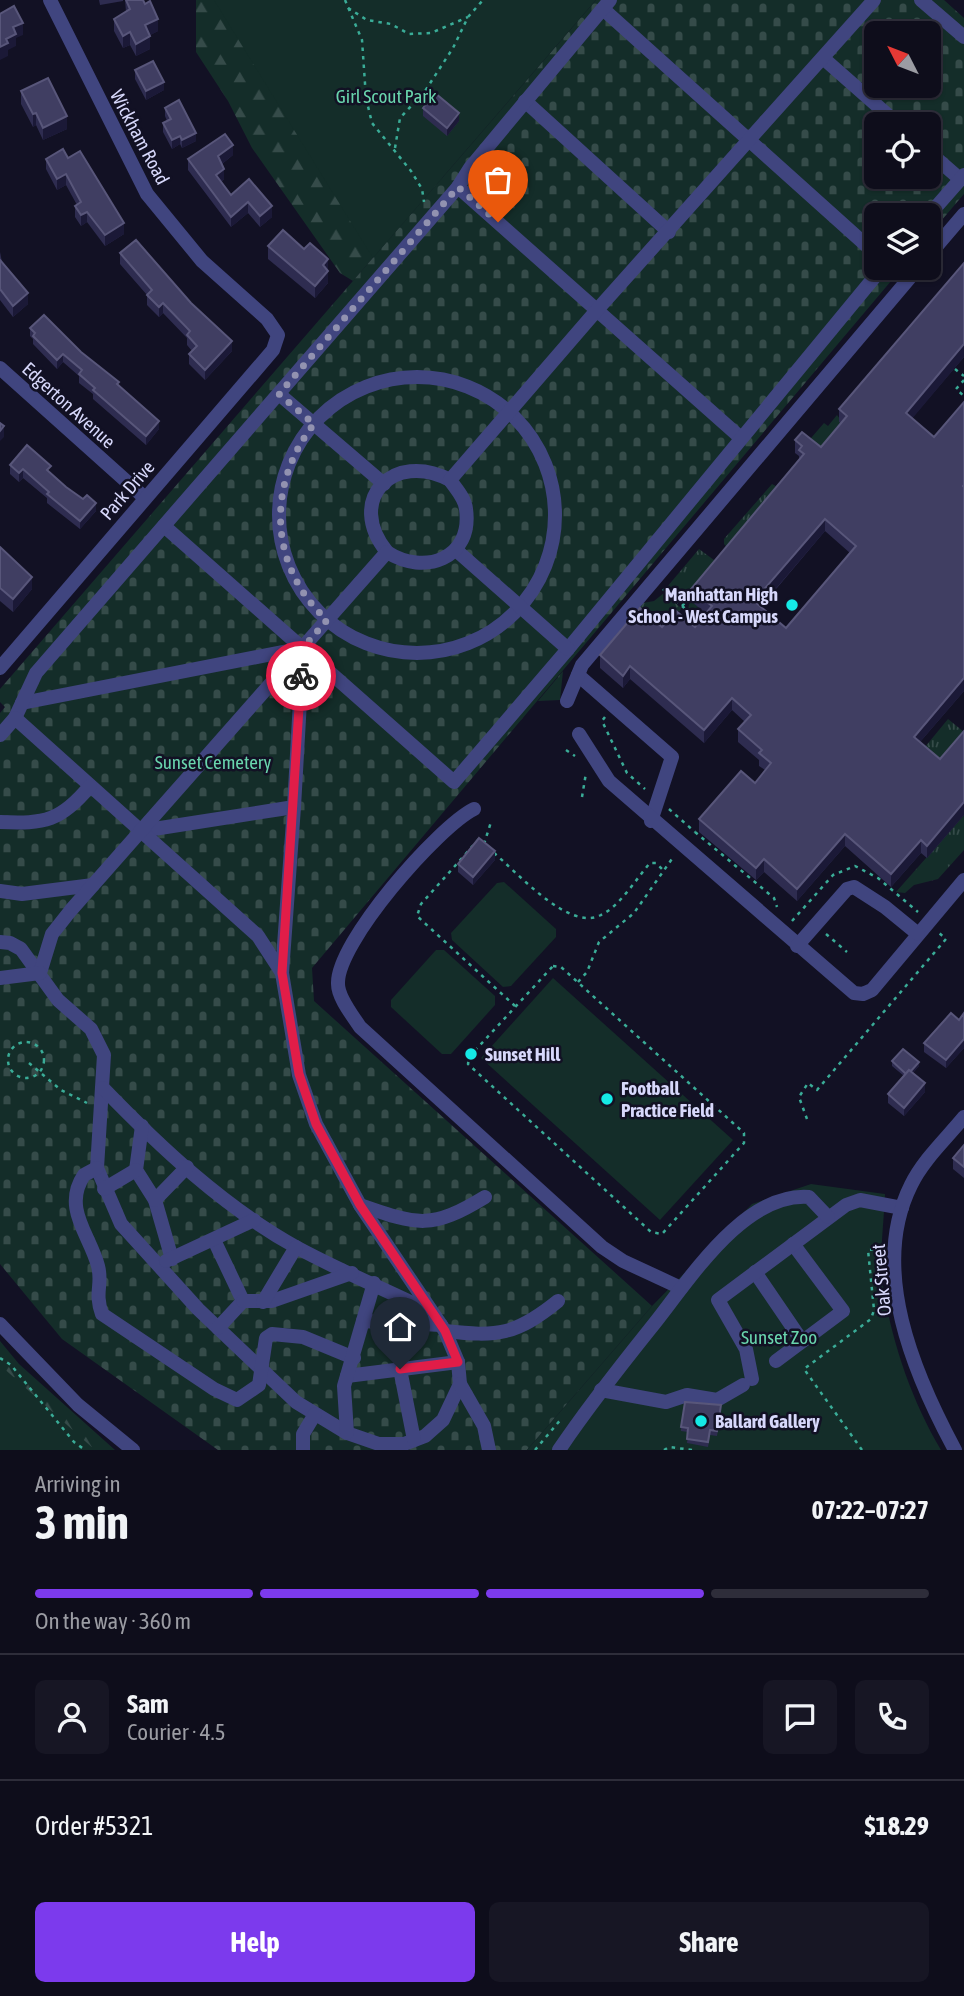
<!DOCTYPE html>
<html lang="en">
<head>
<meta charset="utf-8">
<style>
	:root { --surface:#0e0d1b; --page:#171624; --text:#f1f3f6; --muted:#9b9ca3; --line:#2e2d3a; --accent:#7c3aed }
	body { margin:0; font-family:"Asap Condensed",sans-serif; background:var(--page); color:var(--text); height:100vh; display:flex; flex-direction:column; font-size:26px; white-space:nowrap }
	* { box-sizing:border-box; margin:0 }
	p { font-size:23px; color:var(--muted) }
	.icon { flex:none; width:38px; height:38px; fill:none; stroke:currentColor; stroke-width:2; stroke-linecap:round; stroke-linejoin:round }
	.map { position:relative; height:1450px; overflow:hidden }
	.drawer { display:flex; flex-direction:column; background:var(--surface); flex:1 }
	.drawer>* { flex:none }
	.needle { width:46px; rotate:312deg }
	.controls { position:absolute; left:864px; top:21px; display:grid; gap:14px }
	.controls a { display:grid; place-items:center; width:77px; height:77px; border-radius:10px; background:var(--surface); box-shadow:0 2px 5px #0004,0 0 0 2px var(--line); font-size:35px }
	.pin { position:absolute; display:grid; place-items:center; width:60px; height:60px; color:#fff; margin:-72px -30px; border-radius:50% 50% 50% 0; rotate:-45deg; box-shadow:0 0 7px #0007 }
	.pin .icon { rotate:45deg }
	.courier { position:absolute; display:grid; place-items:center; width:70px; height:70px; margin:-35px; border:5px solid #e11d48; border-radius:50%; background:#fff; color:#222; box-shadow:0 2px 9px #0007 }
	.overview em { font-style:normal; font-weight:700 }
	.overview div { display:flex; flex-direction:column-reverse }
	.overview { display:flex; align-items:center; justify-content:space-between; height:119px; padding:0 35px }
	h1 { font-size:46px; font-weight:700; line-height:52px }
	.bar { display:grid; grid-template-columns:repeat(4,1fr); gap:10px 7px; align-content:center; height:84px; padding:0 35px }
	.bar i { height:9px; border-radius:5px; background:var(--line) }
	.bar .selected { background:var(--accent) }
	.bar p { grid-column:span 4 }
	.line { display:flex; align-items:center; gap:18px; padding:0 35px; border-top:2px solid var(--line) }
	.line div { flex:1 }
	.round { display:grid; place-items:center; flex:none; width:74px; height:74px; border-radius:10px; background:var(--page) }
	.cta { display:flex; gap:14px; margin-top:auto; padding:14px 35px }
	.cta a { flex:1; height:80px; border-radius:10px; background:var(--accent); color:#fff; font-size:28px; font-weight:700; line-height:80px; text-align:center }
	.cta a+a { background:var(--page); color:var(--text) }
	.map>svg:first-child { display:block }
	.grass { fill:url(#grass-tufts) }
	.forest { fill:url(#forest-firs) }
	.cemetery { fill:url(#cemetery-stones); fill-rule:evenodd }
	.park { fill:#142d29 }
	.lines { fill:none; stroke-linecap:round; stroke-linejoin:round }
	.path { stroke:#3aac97; stroke-width:2.5; stroke-dasharray:3.5 5; stroke-linecap:butt }
	.minor { stroke:#40457f; stroke-width:14 }
	.wall { fill:#2e2c50; fill-rule:evenodd }
	.shaded-wall { fill:#1b1937 }
	.building { fill:#403e62; stroke:#58567a; stroke-width:2; fill-rule:evenodd }
	.done { stroke:#9292b0; stroke-width:7; stroke-dasharray:0 12.6 }
	.route { stroke:#e11d48; stroke-width:9 }
	.poi-dot { fill:#15e9e5; stroke:#121124; stroke-width:2.5 }
	.labels { text-anchor:middle; dominant-baseline:central; stroke-width:5; stroke-linejoin:round; paint-order:stroke }
	.park-label { font-size:19px; fill:#69d5ad; stroke:#121124 }
	.street-label { font-size:19px; fill:#d7d8fb; stroke:#121124 }
	.poi-label { font-size:19px; font-weight:bold; fill:#d7d8fb; stroke:#121124; text-anchor:start }
</style>
</head>
<body>
<div class="map">
<svg width="964" height="1450" viewBox="0 0 964 1450">
	<defs>
		<pattern id="grass-tufts" width="24" height="20" patternUnits="userSpaceOnUse" patternTransform="scale(1.75)"><rect width="24" height="20" fill="#142d29"/><path d="M3 7l-1-3M5 7V3M7 7l1-3M15 17l-1-3M17 17v-4M19 17l1-3" fill="none" stroke="#354b49"/></pattern>
		<pattern id="forest-firs" width="22" height="20" patternUnits="userSpaceOnUse" patternTransform="scale(1.75)"><rect width="22" height="20" fill="#142d29"/><path d="M5 1l3.5 6h-7zM16 11l3.5 6h-7z" fill="#354b49"/></pattern>
		<pattern id="cemetery-stones" width="16" height="16" patternUnits="userSpaceOnUse" patternTransform="scale(1.75)"><rect width="16" height="16" fill="#142d29"/><path d="M2 7V4a2 2 0 0 1 4 0v3zM10 15v-3a2 2 0 0 1 4 0v3z" fill="#354b49"/></pattern>
	</defs>
	<rect width="100%" height="100%" fill="#121124"/>
	<g class="grass">
		<polygon points="837,415 847,429 821,459 805,445 824,423 828,426"/>
		<polygon points="772,484 784,490 694,603 700,609 694,614 688,609 690,601 731,552 724,544 724,539"/>
		<polygon points="699,549 718,563 684,602 680,602 668,591 667,587"/>
		<polygon points="664,593 681,608 680,611 636,611 643,603 654,601"/>
		<polygon points="563,671 560,700 538,701"/>
		<polygon points="948,719 964,732 941,761 925,747"/>
		<polygon points="964,815 964,850 938,879 914,885 905,893 896,892"/>
	</g>
	<g class="forest">
		<polygon points="196,0 336,0 442,178 353,281 340,273 252,148 228,101 196,52"/>
		<polygon points="0,1341 19,1364 115,1450 0,1450"/>
	</g>
	<path class="cemetery" d="M 596,0 L 944,0 L 964,18 L 964,194 L 929,235 L 929,215 L 877,215 L 877,268 L 902,268 L 312,968 L 314,1001 L 652,1306 L 527,1450 L 218,1450 L 62,1339 L 0,1264 L 0,713 L 5,707 L 0,702 L 0,689 ZM 877,33 L 929,33 L 929,86 L 877,86 ZM 877,124 L 929,124 L 929,177 L 877,177 Z"/>
	<g class="park">
		<polygon points="214,0 596,0 373,258"/>
		<polygon points="504,882 556,929 556,937 511,986 503,987 452,940 451,933 497,883"/>
		<polygon points="436,950 444,950 495,996 495,1005 451,1054 442,1054 391,1007 391,1000"/>
		<polygon points="553,978 733,1140 660,1220 481,1058"/>
		<path d="M 811,1184 L 885,1194 C 884,1225 878,1261 884,1292 C 893,1346 913,1403 941,1450 L 527,1450 L 652,1306 L 752,1204 Z"/>
		<polygon points="0,1365 95,1450 0,1450"/>
	</g>
	<g class="lines">
		<g class="path">
			<polyline points="345,0 362,40 366,98 372,123 411,171 422,189 424,202"/>
			<polyline points="348,8 367,20 391,24 409,34 431,33 468,17"/>
			<polyline points="395,148 400,118 425,91 453,48 468,17 483,0"/>
			<polyline points="955,369 964,376"/>
			<polyline points="964,380 956,389 964,396"/>
			<polyline points="663,589 700,622"/>
			<polyline points="682,606 692,595"/>
			<polyline points="644,614 676,614"/>
			<polyline points="695,617 700,612"/>
			<polyline points="605,717 602,721 627,773 645,789"/>
			<polyline points="566,750 575,756"/>
			<polyline points="582,797 586,773"/>
			<polyline points="669,809 695,832"/>
			<polyline points="695,832 774,898 777,907"/>
			<polyline points="479,839 421,904 417,916 515,1006"/>
			<polyline points="484,844 491,822"/>
			<path d="M 494,853 C 518,873 569,932 601,915 C 620,906 636,879 650,863 L 656,863 L 662,869"/>
			<polyline points="792,921 833,875 855,866 878,878 918,912"/>
			<polyline points="826,934 847,952"/>
			<polygon points="553,966 561,967 744,1133 744,1143 662,1234 651,1232 468,1064 469,1057"/>
			<polyline points="578,982 587,972 599,942 634,913 674,856"/>
			<circle cx="26" cy="1060" r="18"/>
			<polyline points="29,1063 61,1090 87,1103"/>
			<polyline points="807,1119 799,1097 808,1083 817,1090 946,939 938,932"/>
			<polyline points="0,1358 11,1365 74,1442 85,1450"/>
			<polyline points="535,1450 562,1418"/>
			<polyline points="664,1450 669,1447 693,1450"/>
			<polyline points="862,1450 804,1369 871,1319 874,1310 868,1250 881,1249"/>
		</g>
		<g class="minor">
			<polyline points="921,0 964,37"/>
			<polyline points="603,9 877,255"/>
			<polyline points="823,58 898,124"/>
			<polyline points="525,101 669,232"/>
			<polyline points="929,152 960,179"/>
			<polyline points="458,187 741,438"/>
			<polyline points="929,215 964,175"/>
			<polyline points="929,255 964,214"/>
			<polyline points="0,368 145,498"/>
			<circle cx="417" cy="515" r="138"/>
			<polyline points="279,394 384,484"/>
			<polyline points="164,526 454,782 568,649 882,268"/>
			<polyline points="456,550 568,649"/>
			<path d="M 387,552 C 345,500 393,450 450,480"/>
			<polyline points="0,668 273,350 278,335 267,319 202,261 147,194 50,0"/>
			<polyline points="578,675 672,757 651,821"/>
			<polyline points="567,701 582,665 918,268"/>
			<polyline points="22,703 303,648 294,807 141,831"/>
			<polyline points="15,718 36,673 458,187 470,168 610,0"/>
			<polyline points="579,734 609,781 854,993 863,994 872,990 964,880"/>
			<polyline points="0,735 15,718 258,936 282,973 299,1075 316,1124 360,1205 445,1331 458,1362 460,1384 443,1420 425,1436 404,1444 379,1444 347,1433 296,1402 198,1309 121,1224 97,1168 104,1055 91,1029 58,1000 21,949 10,943 0,942"/>
			<path d="M 474,809 C 438,827 336,943 338,984 C 338,998 353,1016 360,1027 L 602,1247 L 623,1261 L 681,1288"/>
			<path d="M 0,822 C 45,824 61,821 90,786"/>
			<polyline points="0,891 22,894 93,885"/>
			<polyline points="797,946 847,889 854,887 885,907 918,934"/>
			<path d="M 40,973 L 52,934 L 71,910 L 387,552 C 424,576 473,559 466,509 C 465,498 456,489 450,480 L 597,310 L 874,0"/>
			<polyline points="282,973 294,807"/>
			<polyline points="0,978 40,973"/>
			<path d="M 103,1088 C 160,1147 224,1207 296,1247 C 340,1271 387,1290 431,1312"/>
			<polyline points="142,1126 136,1170 155,1200 172,1259"/>
			<path d="M 97,1168 L 84,1175 C 62,1208 90,1235 98,1266 C 103,1284 94,1292 102,1314 L 214,1389 L 237,1400 L 259,1385 L 266,1338 L 272,1334 L 303,1337 L 354,1358"/>
			<polyline points="104,1189 136,1170"/>
			<polyline points="155,1200 187,1167"/>
			<path d="M 360,1205 C 418,1225 431,1230 485,1197"/>
			<polyline points="214,1240 243,1301 218,1328"/>
			<polyline points="166,1261 254,1220"/>
			<polyline points="755,1272 802,1341"/>
			<polyline points="243,1301 272,1301 352,1273"/>
			<polyline points="263,1302 296,1247"/>
			<polyline points="363,1321 441,1325"/>
			<polyline points="0,1324 78,1405 133,1450"/>
			<path d="M 445,1331 C 498,1337 516,1335 558,1301"/>
			<polyline points="776,1361 843,1311 793,1244"/>
			<polyline points="400,1369 414,1440"/>
			<polyline points="347,1376 458,1362"/>
			<polyline points="752,1379 746,1349 718,1300 846,1205 860,1200 902,1208"/>
			<polyline points="460,1384 484,1426 489,1450"/>
			<polyline points="601,1390 666,1402 687,1395 717,1400 743,1385"/>
			<polyline points="347,1433 344,1386 374,1283"/>
			<polyline points="303,1450 303,1434 315,1414"/>
			<path d="M 559,1450 C 587,1408 618,1369 650,1329 C 687,1284 742,1192 809,1197 L 828,1217"/>
			<path d="M 955,1450 C 914,1374 869,1269 911,1185 C 923,1160 946,1139 964,1117"/>
		</g>
	</g>
	<g class="wall">
		<polygon points="99,0 123,0 123,1 100,5"/>
		<polygon points="125,0 143,0 158,31 150,35 150,49 136,56 130,45 123,48 114,31 114,19 126,12"/>
		<polygon points="135,70 164,90 146,100 135,79"/>
		<polygon points="21,91 67,129 43,140 36,125 33,127 21,104"/>
		<polygon points="165,108 196,141 182,148 180,144 172,149 163,132 163,123 167,121 165,116"/>
		<polygon points="423,108 459,121 447,136 423,116"/>
		<polygon points="233,155 222,164 224,179 221,182 231,195 249,179 272,217 260,227 248,213 231,227 188,170 188,159"/>
		<polygon points="68,158 124,234 105,246 87,222 81,226 75,217 75,206 77,205 66,185 57,190 46,169 46,159"/>
		<polygon points="268,246 328,259 328,283 315,298 268,259"/>
		<polygon points="0,252 2,262 28,304 13,317 0,300"/>
		<polygon points="120,253 232,351 205,380 189,364 189,354 192,351 187,345 187,338 163,313 159,317 147,305 147,295 120,264"/>
		<path d="M 964,263 L 964,357 L 912,418 L 934,437 L 964,402 L 964,691 L 920,742 L 940,759 L 964,731 L 964,815 L 927,858 L 921,853 L 891,887 L 845,846 L 797,901 L 764,872 L 756,880 L 699,832 L 699,819 L 755,783 L 765,770 L 759,766 L 759,760 L 738,742 L 738,729 L 745,722 L 732,710 L 704,743 L 630,679 L 623,688 L 600,668 L 600,655 L 662,627 L 695,627 L 706,614 L 691,601 L 691,589 L 799,459 L 799,456 L 795,453 L 795,440 L 821,447 L 841,423 L 839,422 L 839,409 ZM 825,531 L 850,553 L 786,628 L 761,607 Z"/>
		<polygon points="30,328 81,352 119,386 159,429 146,445 93,399 93,394 79,383 79,376 63,362 57,369 33,344 33,339 30,336"/>
		<polygon points="10,465 51,474 96,511 80,529 47,503 47,498 23,478 19,482 10,474"/>
		<polygon points="0,547 32,589 13,612 0,601"/>
		<polygon points="495,860 473,885 458,872 458,864"/>
		<polygon points="964,1013 964,1048 946,1068 924,1052 924,1043 959,1020"/>
		<polygon points="892,1061 919,1066 913,1073 925,1092 904,1116 888,1103 888,1094 904,1076 892,1066"/>
		<polygon points="964,1145 964,1178 953,1169 953,1158"/>
		<polygon points="721,1410 717,1436 710,1435 708,1447 687,1443 688,1432 681,1431 681,1427"/>
	</g>
	<g class="shaded-wall">
		<polygon points="158,19 158,31 145,38 145,25"/>
		<polygon points="23,23 23,35 16,38 16,46 8,50 8,56 0,60 0,47 13,27"/>
		<polygon points="130,32 130,45 123,48 123,36"/>
		<polygon points="150,36 150,49 136,56 136,44"/>
		<polygon points="164,82 164,90 146,100 146,91"/>
		<polygon points="36,113 36,125 33,127 33,114"/>
		<polygon points="459,113 459,121 447,136 447,128"/>
		<polygon points="67,116 67,129 43,140 43,128"/>
		<polygon points="196,133 196,141 182,148 182,140"/>
		<polygon points="180,136 180,144 172,149 172,140"/>
		<polygon points="233,145 233,155 218,167 218,156"/>
		<polygon points="224,169 224,179 216,186 216,175"/>
		<polygon points="66,174 66,185 57,190 57,179"/>
		<polygon points="248,202 248,213 231,227 231,217"/>
		<polygon points="272,206 272,217 260,227 260,216"/>
		<polygon points="87,212 87,222 81,226 81,215"/>
		<polygon points="124,223 124,234 105,246 105,235"/>
		<polygon points="328,259 328,283 315,298 315,286 323,265"/>
		<polygon points="28,293 28,304 13,317 13,306"/>
		<polygon points="163,303 163,313 159,317 159,307"/>
		<polygon points="232,341 232,351 205,380 205,370"/>
		<polygon points="964,344 964,357 906,426 906,413"/>
		<polygon points="63,354 63,362 57,369 57,360"/>
		<polygon points="159,421 159,429 146,445 146,436"/>
		<polygon points="4,426 4,437 0,441 0,431"/>
		<polygon points="23,469 23,478 19,482 19,473"/>
		<polygon points="96,503 96,511 80,529 80,521"/>
		<polygon points="825,519 825,531 754,614 754,601"/>
		<polygon points="32,577 32,589 13,612 13,599"/>
		<polygon points="630,666 630,679 623,688 623,676"/>
		<polygon points="964,678 964,691 914,749 914,737"/>
		<polygon points="732,698 732,710 704,743 704,730"/>
		<polygon points="964,802 964,815 927,858 927,846"/>
		<polygon points="845,834 845,846 797,901 797,889"/>
		<polygon points="921,840 921,853 891,887 891,874"/>
		<polygon points="495,851 495,860 473,885 473,877"/>
		<polygon points="764,859 764,872 756,880 756,868"/>
		<polygon points="964,1039 964,1048 946,1068 946,1060"/>
		<polygon points="919,1062 919,1066 907,1079 907,1075"/>
		<polygon points="925,1083 925,1092 904,1116 904,1108"/>
	</g>
	<g class="building">
		<polygon points="126,0 143,0 145,4 150,1 158,19 145,25 150,36 136,44 130,32 123,36 114,19 130,9"/>
		<polygon points="14,6 23,23 13,27 16,34 6,39 8,43 0,47 0,14"/>
		<polygon points="153,61 164,82 146,91 135,70"/>
		<polygon points="48,78 67,116 43,128 36,113 33,114 21,91"/>
		<polygon points="435,93 459,113 447,128 423,108"/>
		<polygon points="179,100 196,133 182,140 180,136 172,140 163,123 171,119 165,108"/>
		<polygon points="225,134 233,145 218,156 224,169 216,175 231,195 249,179 272,206 260,216 248,202 231,217 188,159"/>
		<polygon points="63,149 68,158 80,151 124,223 105,235 87,212 81,215 75,206 81,202 66,174 57,179 46,159"/>
		<polygon points="283,230 304,249 310,243 328,259 323,265 328,271 315,286 268,246"/>
		<polygon points="136,240 191,303 232,341 205,370 189,354 197,346 187,335 190,331 163,303 159,307 147,295 152,290 120,253"/>
		<polygon points="0,260 28,293 13,306 0,289"/>
		<path d="M 964,263 L 964,344 L 906,413 L 934,437 L 964,402 L 964,485 L 963,486 L 964,487 L 964,678 L 914,737 L 940,759 L 964,731 L 964,802 L 927,846 L 921,840 L 891,874 L 845,834 L 797,889 L 764,859 L 756,868 L 699,819 L 741,771 L 755,783 L 771,763 L 759,753 L 762,750 L 738,729 L 751,715 L 732,698 L 704,730 L 630,666 L 623,676 L 600,655 L 640,608 L 662,627 L 676,611 L 695,627 L 712,606 L 691,589 L 804,454 L 799,450 L 802,446 L 795,440 L 802,432 L 821,447 L 847,416 L 839,409 ZM 825,519 L 856,546 L 786,628 L 754,601 Z"/>
		<polygon points="44,315 81,352 119,382 117,384 159,421 146,436 93,390 95,388 79,374 82,370 63,354 57,360 33,336 35,333 30,328"/>
		<polygon points="0,423 4,426 0,431"/>
		<polygon points="27,445 51,466 47,470 66,487 83,499 87,495 96,503 80,521 47,494 49,492 23,469 19,473 10,465"/>
		<polygon points="0,547 32,577 13,599 0,588"/>
		<polygon points="479,838 495,851 473,877 458,864"/>
		<polygon points="951,1013 959,1020 964,1013 964,1039 946,1060 924,1043"/>
		<polygon points="903,1049 919,1062 911,1071 909,1070 906,1074 892,1061"/>
		<polygon points="909,1070 925,1083 904,1108 888,1094"/>
		<polygon points="964,1145 964,1167 953,1158"/>
		<polygon points="685,1402 721,1405 717,1431 710,1430 708,1442 687,1439 688,1428 681,1427"/>
	</g>
	<g class="lines">
		<path class="done" d="M 301,676 L 303,648 L 327,620 C 269,567 266,485 314,424 L 279,394 L 458,187 L 498,222"/>
		<polyline class="route" points="301,676 282,973 299,1074 316,1124 360,1205 445,1331 458,1362 400,1369"/>
	</g>
	<g class="poi-dot">
		<circle cx="792" cy="605" r="7"/>
		<circle cx="471" cy="1054" r="7"/>
		<circle cx="607" cy="1099" r="7"/>
		<circle cx="701" cy="1421" r="7"/>
	</g>
	<g class="labels">
		<g class="park-label">
			<text x="386" y="96">Girl Scout Park</text>
			<text x="213" y="762">Sunset Cemetery</text>
			<text x="779" y="1337">Sunset Zoo</text>
		</g>
		<g class="street-label">
			<text transform="translate(140 137) rotate(62)">Wickham Road</text>
			<text transform="translate(69 405) rotate(42)">Edgerton Avenue</text>
			<text transform="translate(127 490) rotate(-49)">Park Drive</text>
			<text transform="translate(881 1280) rotate(-95)">Oak Street</text>
		</g>
		<g class="poi-label">
			<text x="778" y="594" text-anchor="end">Manhattan High<tspan x="778" dy="22">School - West Campus</tspan></text>
			<text x="485" y="1054">Sunset Hill</text>
			<text x="621" y="1088">Football<tspan x="621" dy="22">Practice Field</tspan></text>
			<text x="715" y="1421">Ballard Gallery</text>
		</g>
	</g>
</svg>
<div class="controls">
<a><svg class="needle" viewBox="-14 -14 28 28"><path d="M0-13l5 13h-10z" fill="#e53935"/><path d="M0 13l5-13h-10z" fill="#9b9ca3"/></svg></a>
<a><svg class="icon" aria-label="locate" viewBox="0 0 24 24"><circle cx="12" cy="12" r="6"/><path d="M12 2v4M12 18v4M2 12h4M18 12h4"/></svg></a>
<a><svg class="icon" aria-label="layers" viewBox="0 0 24 24"><path d="M12 4l9 5-9 5-9-5zM3 14l9 5 9-5"/></svg></a>
</div>
<div class="pin" style="left:498px;top:222px;background:#ea580c"><svg class="icon" aria-label="bag" viewBox="0 0 24 24"><path d="M5 8h14l-1 12H6zM9 8a3 3 0 0 1 6 0"/></svg></div>
<div class="pin" style="left:400px;top:1369px;background:#1f2937"><svg class="icon" aria-label="home" viewBox="0 0 24 24"><path d="M3 11l9-7 9 7M6 9v11h12V9"/></svg></div>
<div class="courier" style="left:301px;top:676px"><svg class="icon" aria-label="bike" viewBox="0 0 24 24"><circle cx="6" cy="16" r="4"/><circle cx="18" cy="16" r="4"/><path d="M6 16l4-8h5l3 8M10 8l3 8H6M13 5h3"/></svg></div>
</div>
<section class="drawer">
<div class="overview"><div><h1>3 min</h1><p>Arriving in</p></div><em>07:22–07:27</em></div>
<div class="bar"><i class="selected"></i><i class="selected"></i><i class="selected"></i><i></i><p>On the way · 360 m</p></div>
<div class="line" style="height:126px"><a class="round"><svg class="icon" aria-label="person" viewBox="0 0 24 24"><circle cx="12" cy="8" r="4"/><path d="M4 21q1-7 8-7t8 7"/></svg></a><div><b>Sam</b><p>Courier · 4.5</p></div><a class="round"><svg class="icon" aria-label="chat" viewBox="0 0 24 24"><path d="M4 5h16v11H9l-5 4z"/></svg></a><a class="round"><svg class="icon" aria-label="phone" viewBox="0 0 24 24"><path d="M5 4h4l2 5-3 2q2 4 5 5l2-3 5 2v4C11 20 4 13 5 4z"/></svg></a></div>
<div class="line" style="height:91px"><div>Order #5321</div><b>$18.29</b></div>
<div class="cta"><a>Help</a><a>Share</a></div>
</section>
</body>
</html>
